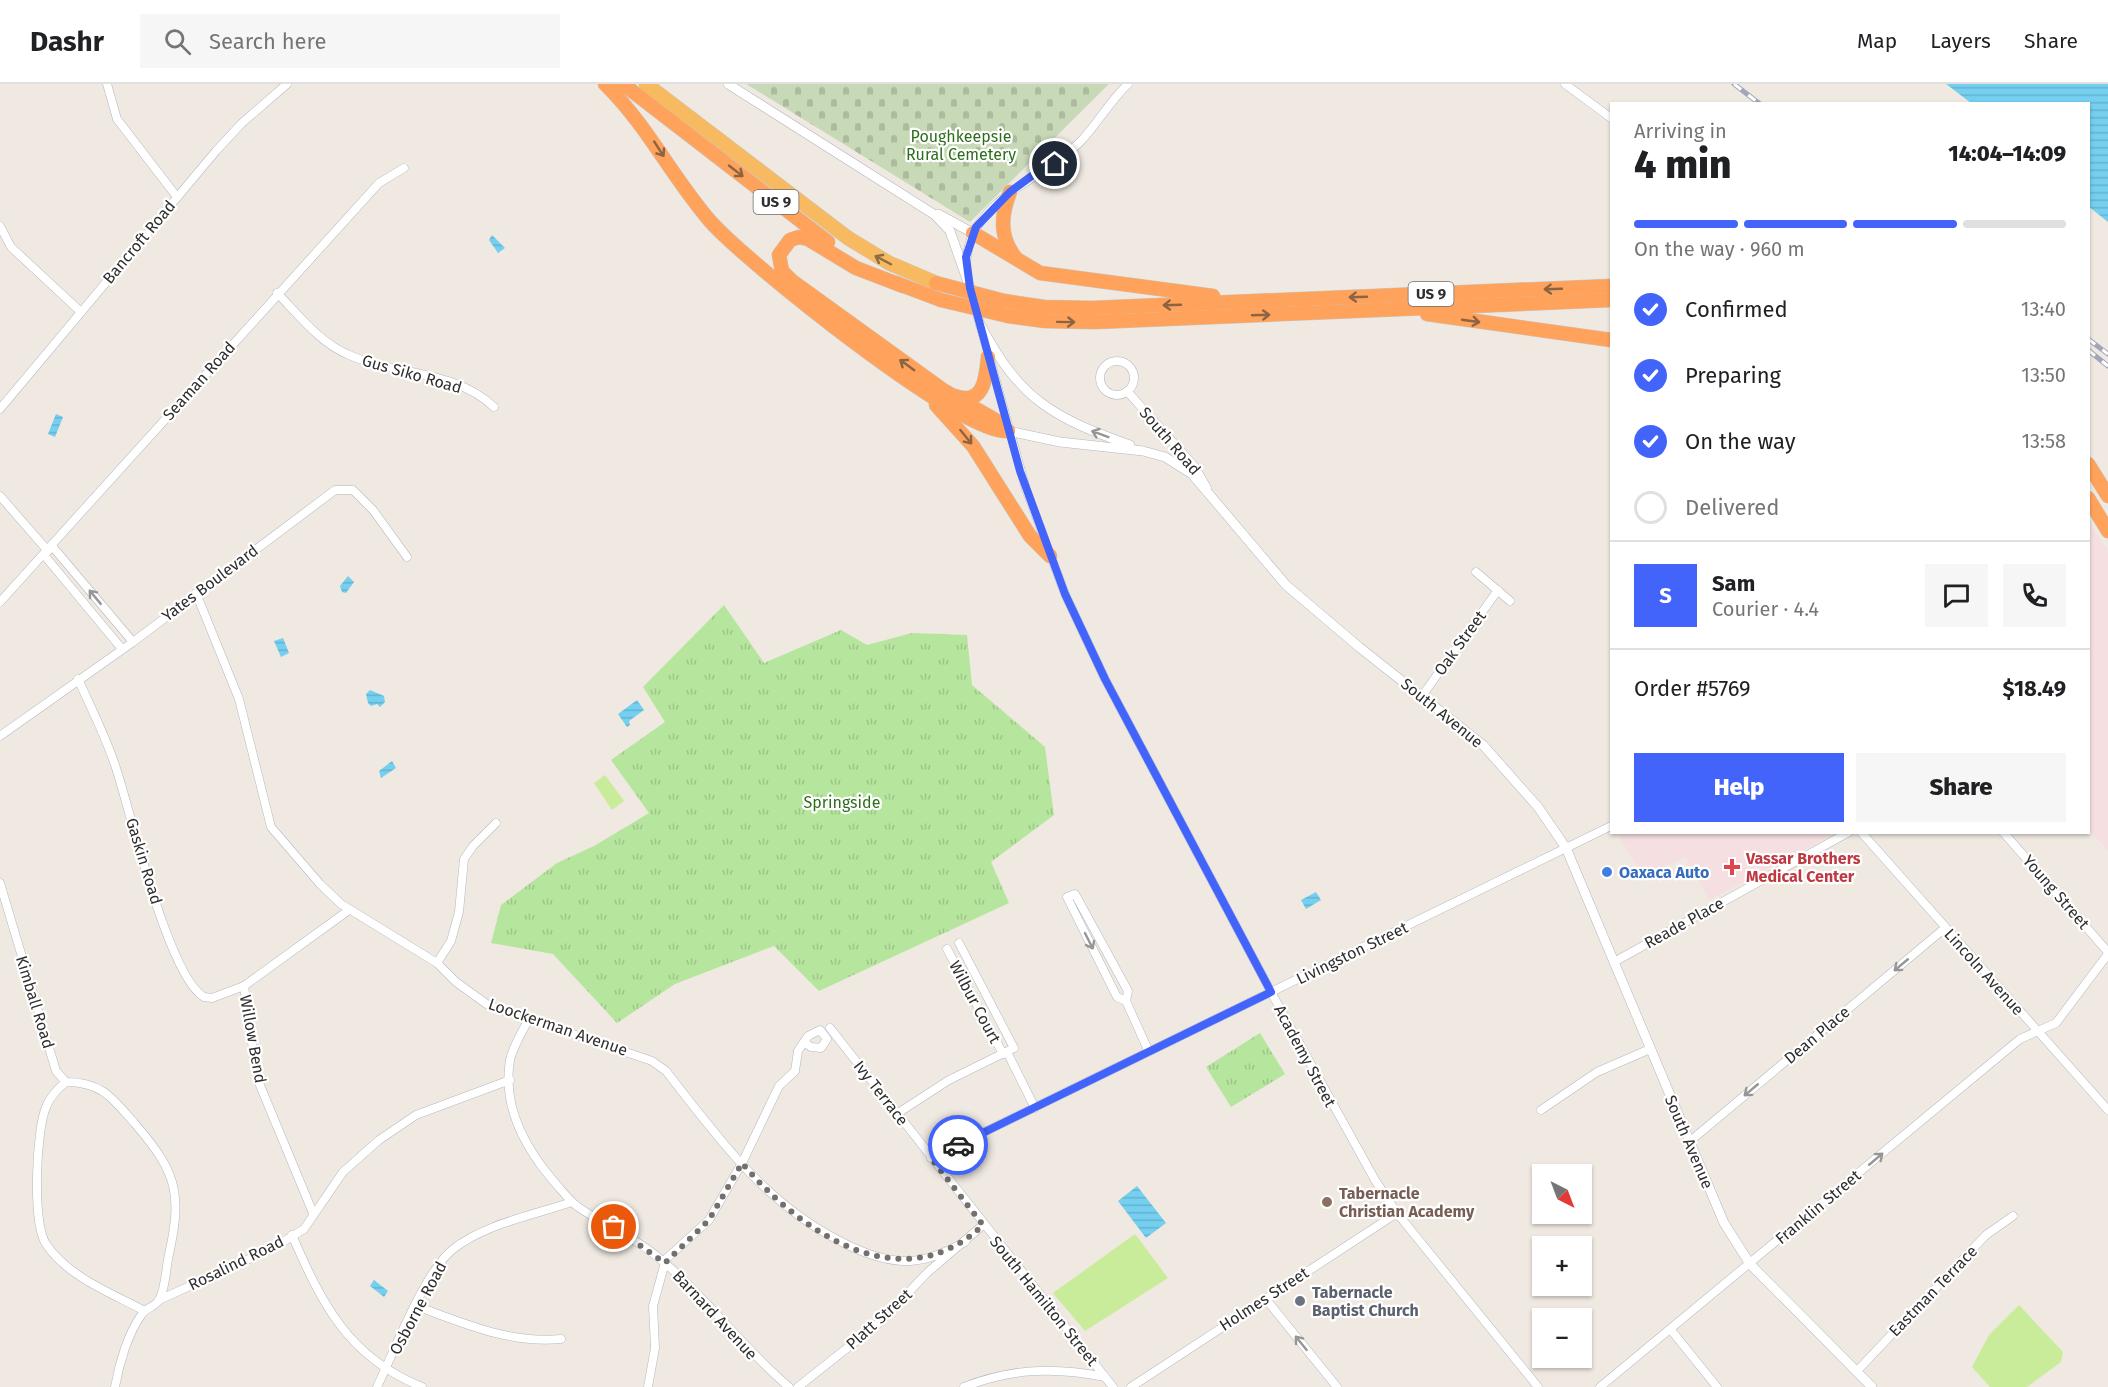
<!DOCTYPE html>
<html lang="en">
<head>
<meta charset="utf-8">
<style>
	:root { --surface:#fff; --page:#f6f6f6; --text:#202124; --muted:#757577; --line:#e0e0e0; --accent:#4264fb }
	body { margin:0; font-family:"Fira Sans",sans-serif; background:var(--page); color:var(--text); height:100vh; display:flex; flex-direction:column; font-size:22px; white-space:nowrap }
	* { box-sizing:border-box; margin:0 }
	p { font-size:20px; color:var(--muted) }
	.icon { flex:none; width:33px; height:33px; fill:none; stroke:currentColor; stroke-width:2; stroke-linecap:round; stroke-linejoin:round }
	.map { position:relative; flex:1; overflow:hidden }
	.side { position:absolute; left:1610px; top:18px; width:480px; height:732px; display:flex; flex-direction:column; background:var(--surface); border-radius:0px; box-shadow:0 2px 4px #0004 }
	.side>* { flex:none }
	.needle { width:39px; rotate:138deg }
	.buttons { position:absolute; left:1532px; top:1080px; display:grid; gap:12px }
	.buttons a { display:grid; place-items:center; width:60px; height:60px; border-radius:0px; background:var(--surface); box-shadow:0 2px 4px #0004; font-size:30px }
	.pin { position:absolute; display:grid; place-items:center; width:51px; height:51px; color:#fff; margin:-26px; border:3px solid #fff; border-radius:50%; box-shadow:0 2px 6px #0007 }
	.courier { position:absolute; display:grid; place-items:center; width:60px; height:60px; margin:-30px; border:4px solid #4264fb; border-radius:50%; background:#fff; color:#222; box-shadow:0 2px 8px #0007 }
	.overview em { font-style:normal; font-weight:800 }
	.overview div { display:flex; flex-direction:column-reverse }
	.overview { display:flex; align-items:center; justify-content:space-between; height:102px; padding:0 24px }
	h1 { font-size:39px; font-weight:800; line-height:45px }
	.bar { display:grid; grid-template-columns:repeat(4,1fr); gap:9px 6px; align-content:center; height:72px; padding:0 24px }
	.bar i { height:8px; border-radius:4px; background:var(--line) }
	.bar .selected { background:var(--accent) }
	.bar p { grid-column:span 4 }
	.line { display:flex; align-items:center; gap:15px; padding:0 24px; border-top:2px solid var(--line) }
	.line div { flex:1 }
	.round { display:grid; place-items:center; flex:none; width:63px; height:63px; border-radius:0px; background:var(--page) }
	ol { padding:0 24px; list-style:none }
	li { display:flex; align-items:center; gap:18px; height:66px }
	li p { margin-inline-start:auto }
	li .icon { padding:6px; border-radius:50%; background:var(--accent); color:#fff; stroke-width:4 }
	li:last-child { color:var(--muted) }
	li i { width:33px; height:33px; border:3px solid var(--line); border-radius:50% }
	.primary-button { display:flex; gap:12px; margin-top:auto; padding:12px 24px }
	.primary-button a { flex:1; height:69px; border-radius:0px; background:var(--accent); color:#fff; font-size:24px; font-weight:800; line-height:69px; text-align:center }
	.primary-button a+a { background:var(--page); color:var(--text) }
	header { display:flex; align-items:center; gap:36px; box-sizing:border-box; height:84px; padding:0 30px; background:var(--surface); border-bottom:2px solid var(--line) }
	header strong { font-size:28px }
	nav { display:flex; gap:33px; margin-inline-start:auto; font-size:21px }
	.search { width:420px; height:54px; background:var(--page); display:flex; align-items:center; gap:15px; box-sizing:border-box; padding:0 21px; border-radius:0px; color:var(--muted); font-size:22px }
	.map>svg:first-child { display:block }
	.medical { fill:#f5dfe0 }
	.grass { fill:url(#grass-tufts) }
	.cemetery { fill:url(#cemetery-stones) }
	.pitch { fill:#c9ec9a }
	.water { fill:url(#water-rules) }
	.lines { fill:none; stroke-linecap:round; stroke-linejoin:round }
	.minor-casing { stroke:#b4b7c1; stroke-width:9 }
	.tertiary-casing { stroke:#b4b7c1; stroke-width:10 }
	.trunk-casing { stroke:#c9c9c9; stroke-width:15 }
	.motorway-casing { stroke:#c9c9c9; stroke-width:15 }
	.minor { stroke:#fff; stroke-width:8 }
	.tertiary { stroke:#fff; stroke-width:9 }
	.trunk { stroke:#f8ba60; stroke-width:14 }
	.motorway { stroke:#ffa35c; stroke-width:14 }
	.rail-casing { stroke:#a3a6b8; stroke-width:5 }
	.rail { stroke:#fff; stroke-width:3; stroke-dasharray:9; stroke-linecap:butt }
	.motorway-bridge-casing { stroke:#c9c9c9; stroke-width:15; stroke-linecap:butt }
	.motorway-bridge { stroke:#ffa35c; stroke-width:14 }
	.oneway { stroke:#8c6343 }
	.oneway2 { stroke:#896d44 }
	.oneway3 { stroke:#969696 }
	.done { stroke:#726f6d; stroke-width:6; stroke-dasharray:0 10.8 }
	.route { stroke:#4264fb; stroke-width:8 }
	.health-dot { fill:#e0444e; stroke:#fff; stroke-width:2 }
	.shop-dot { fill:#3f7fe0; stroke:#fff; stroke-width:2 }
	.education-dot { fill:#8d6e63; stroke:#fff; stroke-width:2 }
	.worship-dot { fill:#6b7280; stroke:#fff; stroke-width:2 }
	.labels { text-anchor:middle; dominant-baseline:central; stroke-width:4.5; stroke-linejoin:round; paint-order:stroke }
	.shield { fill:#fff; stroke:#6d6d6d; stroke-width:1.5 }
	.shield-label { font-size:15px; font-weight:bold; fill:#2e2e2e }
	.park-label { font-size:16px; fill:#2c6e1b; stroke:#fff }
	.street-label { font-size:16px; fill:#2e2e2e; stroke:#fff }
	.health-label { font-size:16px; font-weight:bold; fill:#be3a42; stroke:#fff; text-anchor:start }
	.shop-label { font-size:16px; font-weight:bold; fill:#366cbe; stroke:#fff; text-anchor:start }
	.education-label { font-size:16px; font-weight:bold; fill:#785e54; stroke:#fff; text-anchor:start }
	.worship-label { font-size:16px; font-weight:bold; fill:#5b616d; stroke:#fff; text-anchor:start }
</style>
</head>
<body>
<header>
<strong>Dashr</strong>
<div class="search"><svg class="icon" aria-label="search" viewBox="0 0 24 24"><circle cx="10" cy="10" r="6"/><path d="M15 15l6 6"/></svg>Search here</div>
<nav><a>Map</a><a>Layers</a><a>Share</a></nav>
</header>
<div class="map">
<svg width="2108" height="1303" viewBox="0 0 2108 1303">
	<defs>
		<pattern id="grass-tufts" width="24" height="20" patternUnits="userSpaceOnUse" patternTransform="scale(1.5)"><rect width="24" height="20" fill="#b6e59e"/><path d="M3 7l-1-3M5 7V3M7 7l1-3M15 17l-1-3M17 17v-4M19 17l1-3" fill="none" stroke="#9dc588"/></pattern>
		<pattern id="cemetery-stones" width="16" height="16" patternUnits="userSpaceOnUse" patternTransform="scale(1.5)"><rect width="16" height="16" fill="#c8d9b8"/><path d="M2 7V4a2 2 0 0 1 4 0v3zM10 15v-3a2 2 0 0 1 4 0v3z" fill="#acbb9e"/></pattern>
		<pattern id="water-rules" width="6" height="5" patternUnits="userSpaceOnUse" patternTransform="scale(1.5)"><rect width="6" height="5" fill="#75cff0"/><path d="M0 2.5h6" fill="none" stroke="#66b2ce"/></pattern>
	</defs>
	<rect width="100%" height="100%" fill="#efe9e1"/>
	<g class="medical">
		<polygon points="2088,437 2108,467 2108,767 2088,744"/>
		<polygon points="1622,749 1622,748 1836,749 1709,816 1686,773 1644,793 1618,751"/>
	</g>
	<g class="grass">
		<polygon points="724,521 764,579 841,546 867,561 912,549 967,551 972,601 1045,663 1054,731 991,778 1009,819 819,907 774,862 675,900 617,939 553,870 491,859 501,821 557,779 594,762 649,729 611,676 665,638 643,603"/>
		<polygon points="1260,949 1285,990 1231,1023 1206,983"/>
	</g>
	<polygon class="cemetery" points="746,0 1109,0 970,138"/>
	<g class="pitch">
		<polygon points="605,691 624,717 612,726 594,699"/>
		<polygon points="1135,1150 1168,1194 1085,1247 1053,1209"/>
		<polygon points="2019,1221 2063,1268 2061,1278 2027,1303 1990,1303 1972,1283 1989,1251"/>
	</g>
	<g class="water">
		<polygon points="1946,0 2108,0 2108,138 2088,122 2088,20 1971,19"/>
		<polygon points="492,151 505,164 498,169 489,156"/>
		<polygon points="56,330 63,333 55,353 48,350"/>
		<polygon points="348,492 354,498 346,509 342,508 340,502"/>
		<polygon points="283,554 289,569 281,573 274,557"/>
		<polygon points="370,606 384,612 385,618 380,623 377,620 371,622 368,619 366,610"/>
		<polygon points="637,616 644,626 629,637 630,641 627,643 618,630"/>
		<polygon points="392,677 396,684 381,694 379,687"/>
		<polygon points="1316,808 1321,816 1306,825 1301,816"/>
		<polygon points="1137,1102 1166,1139 1146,1154 1118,1117"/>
		<polygon points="374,1196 388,1207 384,1213 370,1202"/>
	</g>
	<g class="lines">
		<g class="minor-casing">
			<g id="minor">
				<polyline points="107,0 117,35 177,113"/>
				<polyline points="1565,0 1611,34"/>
				<polyline points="0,142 11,163 81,228"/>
				<path d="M 967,190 C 959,119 1041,98 1081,57 C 1098,39 1109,18 1128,0"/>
				<path d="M 277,209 C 298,230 319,258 347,270 C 395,292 454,285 494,323"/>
				<polyline points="975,222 1026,405 1065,510 1105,595 1271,908 1375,1096 1397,1129 1538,1303"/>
				<circle cx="1117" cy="294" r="17"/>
				<polyline points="1127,307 1195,383 1207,404"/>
				<polyline points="0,325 216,67 242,39 287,0"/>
				<polyline points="0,412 48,467"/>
				<polyline points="52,462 133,558"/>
				<polyline points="44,471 122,565"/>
				<polyline points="1476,488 1510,517"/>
				<path d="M 196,509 L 239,615 L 271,743 L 320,800 L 341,820 L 437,879 L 456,898 L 488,921 L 652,977 L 666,987 C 717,1052 762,1116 836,1155 C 858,1167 884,1178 910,1177 C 930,1176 948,1167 965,1158"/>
				<polyline points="0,518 379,99 404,84"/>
				<path d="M 78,595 C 91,624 106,653 116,684 C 131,729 168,892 204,913 L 212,914 L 244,902"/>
				<polyline points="1422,612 1498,506"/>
				<polyline points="0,652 133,558 335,406 353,406 373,426 407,473"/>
				<polyline points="1861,748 2108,1026"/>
				<polyline points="2003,748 2108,868"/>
				<polyline points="0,799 56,987 66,998"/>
				<polyline points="947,865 1003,970"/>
				<polyline points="1614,878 1849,748"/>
				<polyline points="437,879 451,857 459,828 464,775 473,762 496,739"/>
				<polyline points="1126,917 1117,913 1067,813 1075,810 1128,907 1126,917 1149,968"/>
				<path d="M 529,934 C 523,947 513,962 510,976 C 502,1023 526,1066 556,1100 C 563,1108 570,1117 578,1123 C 608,1143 640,1156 666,1180 C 710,1218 744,1265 789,1303"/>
				<polyline points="830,944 1113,1303"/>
				<polyline points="1007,968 1035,1024"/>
				<polyline points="1541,1026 1597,988 1650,965"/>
				<polyline points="898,1029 949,996 1014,964 959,859"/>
				<polyline points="1689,1058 1945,844"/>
				<polyline points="931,1074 1611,742"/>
				<polyline points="313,1129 257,994 244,902 349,826"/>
				<path d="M 292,1151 C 322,1220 348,1273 422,1303"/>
				<polyline points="1265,1214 1337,1303"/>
				<polyline points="159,1216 273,1164 304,1145 343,1088 379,1056 416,1031 510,996"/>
				<path d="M 416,1222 C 464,1239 509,1260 561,1255"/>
				<polyline points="1671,1246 1717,1303"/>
				<polyline points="1857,1287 1986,1151 2013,1132"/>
				<path d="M 115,1303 C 119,1280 128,1249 142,1230 C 146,1224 156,1222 159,1216 C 165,1206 166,1186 168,1175 C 182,1112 179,1091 136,1041 C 113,1015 103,998 66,998 C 57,1005 50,1013 46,1023 C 36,1047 32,1139 46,1160 C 68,1193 111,1209 145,1227"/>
				<path d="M 377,1303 C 394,1268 424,1189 452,1166 C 484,1140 534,1131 572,1118"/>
				<polyline points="648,1303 655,1264 653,1222 666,1175 709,1136 742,1079 779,1002 795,987 798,967 808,952 820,946 827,955 821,964 811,963 804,958"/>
				<polyline points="798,1303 880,1238 928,1188 983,1141"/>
				<path d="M 964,1303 C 1012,1284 1055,1283 1105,1293"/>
				<polyline points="1131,1303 1397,1129"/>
				<polyline points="1600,1303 2020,955 2056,939 2108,870"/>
			</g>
		</g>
		<g class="tertiary-casing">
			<g id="tertiary">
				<polyline points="728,0 935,131 950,147 970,204"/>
				<polyline points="938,130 973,149"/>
				<path d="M 980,240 C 1020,316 1052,333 1130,361"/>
				<polyline points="1008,347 1060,358 1143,367 1165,373 1192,390 1286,501 1359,563 1483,661 1538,723 1566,764 1724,1139 1750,1180 1872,1303"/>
			</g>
		</g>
		<g class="trunk-casing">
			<polyline id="trunk" points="646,0 848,154 889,179 936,199"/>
		</g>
		<g class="motorway-casing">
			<g id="motorway">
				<path d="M 605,0 C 647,41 672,93 710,137 C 745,177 963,352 1008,347"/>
				<polyline points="623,0 828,158"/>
				<path d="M 1010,108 C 1001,131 999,152 1015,173"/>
				<polyline points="973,149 1040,189 1213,212"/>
				<polyline points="896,199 941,216"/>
				<polyline points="903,202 856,184 808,155 799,153 790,156 779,171 782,187 792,197 943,306 999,338 1008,347"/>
				<polyline points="1004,217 1044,223 1092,224 1611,202"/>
				<polyline points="1427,230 1611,256"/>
				<polyline points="1008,232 1045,237 1095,238 1611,216"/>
				<path d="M 955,312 C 984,322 986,294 988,273"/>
				<polyline points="936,321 973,362 1030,452 1050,472"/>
				<polyline points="2088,380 2108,412"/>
				<polyline points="2088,414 2108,447"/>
			</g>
		</g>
		<use href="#minor" class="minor"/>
		<use href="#tertiary" class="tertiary"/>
		<use href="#trunk" class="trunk"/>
		<use href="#motorway" class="motorway"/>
		<g class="rail-casing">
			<g id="rail">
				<polyline points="1734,0 1760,20"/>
				<polyline points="2088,255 2108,270"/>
				<polyline points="2088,266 2108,282"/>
			</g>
		</g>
		<use href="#rail" class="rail"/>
		<g class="motorway-bridge-casing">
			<g id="motorway-bridge">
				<polyline points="936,199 1004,217"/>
				<polyline points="941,216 1008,232"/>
			</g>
		</g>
		<use href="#motorway-bridge" class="motorway-bridge"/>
	</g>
	<defs><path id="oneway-shaft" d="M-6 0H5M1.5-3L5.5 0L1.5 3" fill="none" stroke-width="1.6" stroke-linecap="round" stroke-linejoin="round" transform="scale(1.5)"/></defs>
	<g class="oneway">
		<use href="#oneway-shaft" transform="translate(659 65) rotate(57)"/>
		<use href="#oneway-shaft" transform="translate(736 87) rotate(38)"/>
		<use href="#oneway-shaft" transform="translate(1553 205) rotate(178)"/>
		<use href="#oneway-shaft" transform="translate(1358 213) rotate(178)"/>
		<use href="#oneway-shaft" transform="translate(1172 221) rotate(178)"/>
		<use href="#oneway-shaft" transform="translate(1261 231) rotate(-2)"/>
		<use href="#oneway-shaft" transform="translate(1471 237) rotate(8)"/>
		<use href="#oneway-shaft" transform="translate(1066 238) rotate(1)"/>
		<use href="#oneway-shaft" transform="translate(907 281) rotate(-144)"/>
		<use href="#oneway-shaft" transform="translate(966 353) rotate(51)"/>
	</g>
	<use class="oneway2" href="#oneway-shaft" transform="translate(883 176) rotate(-152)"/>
	<g class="oneway3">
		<use href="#oneway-shaft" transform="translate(1100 350) rotate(-160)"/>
		<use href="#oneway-shaft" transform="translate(95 513) rotate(-130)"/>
		<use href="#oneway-shaft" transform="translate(1089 857) rotate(63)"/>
		<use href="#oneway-shaft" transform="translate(1901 881) rotate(140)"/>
		<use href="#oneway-shaft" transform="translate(1751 1006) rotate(140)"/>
		<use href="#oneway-shaft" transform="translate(1876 1075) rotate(-40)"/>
		<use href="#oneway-shaft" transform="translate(1301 1259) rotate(-129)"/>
	</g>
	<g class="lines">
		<path class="done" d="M 614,1143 L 665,1179 L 709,1136 L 742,1079 C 801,1149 902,1218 983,1141 L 931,1074 L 958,1061"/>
		<polyline class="route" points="958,1061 1271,908 1105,595 1065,510 1020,387 970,204 966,173 976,143 1010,108 1033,91 1055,80"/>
	</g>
	<path class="health-dot" d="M1729 774h6v6h6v6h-6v6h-6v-6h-6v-6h6z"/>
	<circle class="shop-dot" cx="1607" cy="788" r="6"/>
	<circle class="education-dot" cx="1327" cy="1118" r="6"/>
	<circle class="worship-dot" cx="1300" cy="1217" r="6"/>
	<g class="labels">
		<g class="shield">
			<rect x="753.5" y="106" width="45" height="24" rx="4.5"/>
			<rect x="1408.5" y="198" width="45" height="24" rx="4.5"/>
		</g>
		<g class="shield-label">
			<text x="776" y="118">US 9</text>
			<text x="1431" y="210">US 9</text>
		</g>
		<g class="park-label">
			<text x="961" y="52">Poughkeepsie<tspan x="961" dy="18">Rural Cemetery</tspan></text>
			<text x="842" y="718">Springside</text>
		</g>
		<g class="street-label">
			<text transform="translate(139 158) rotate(-50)">Bancroft Road</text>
			<text transform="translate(412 290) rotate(16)">Gus Siko Road</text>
			<text transform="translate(199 297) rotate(-48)">Seaman Road</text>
			<text transform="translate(1170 357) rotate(49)">South Road</text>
			<text transform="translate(210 499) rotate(-37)">Yates Boulevard</text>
			<text transform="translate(1460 559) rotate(-54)">Oak Street</text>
			<text transform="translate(1442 629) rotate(39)">South Avenue</text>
			<text transform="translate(144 777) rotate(73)">Gaskin Road</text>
			<text transform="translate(2056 808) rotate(49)">Young Street</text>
			<text transform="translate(1684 839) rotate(-29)">Reade Place</text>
			<text transform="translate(1352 869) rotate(-26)">Livingston Street</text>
			<text transform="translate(1984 888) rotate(48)">Lincoln Avenue</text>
			<text transform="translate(35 918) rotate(73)">Kimball Road</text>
			<text transform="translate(975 918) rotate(62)">Wilbur Court</text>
			<text transform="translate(558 943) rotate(19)">Loockerman Avenue</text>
			<text transform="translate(1817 951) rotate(-40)">Dean Place</text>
			<text transform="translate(253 955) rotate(80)">Willow Bend</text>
			<text transform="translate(1305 972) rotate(62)">Academy Street</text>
			<text transform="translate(881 1009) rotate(52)">Ivy Terrace</text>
			<text transform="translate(1689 1058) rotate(67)">South Avenue</text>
			<text transform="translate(1818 1123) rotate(-40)">Franklin Street</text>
			<text transform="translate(236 1179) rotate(-26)">Rosalind Road</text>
			<text transform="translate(1933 1207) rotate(-46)">Eastman Terrace</text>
			<text transform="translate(1264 1215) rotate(-33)">Holmes Street</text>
			<text transform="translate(1044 1217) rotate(51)">South Hamilton Street</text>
			<text transform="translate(418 1224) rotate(-62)">Osborne Road</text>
			<text transform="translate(715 1231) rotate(47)">Barnard Avenue</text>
			<text transform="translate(879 1235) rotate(-42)">Platt Street</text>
		</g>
		<g class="health-label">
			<text x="1746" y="774">Vassar Brothers<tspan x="1746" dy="18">Medical Center</tspan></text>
		</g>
		<g class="shop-label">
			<text x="1619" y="788">Oaxaca Auto</text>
		</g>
		<g class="education-label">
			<text x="1339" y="1109">Tabernacle<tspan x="1339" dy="18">Christian Academy</tspan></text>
		</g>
		<g class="worship-label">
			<text x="1312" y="1208">Tabernacle<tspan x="1312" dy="18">Baptist Church</tspan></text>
		</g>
	</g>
</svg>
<div class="buttons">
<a><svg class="needle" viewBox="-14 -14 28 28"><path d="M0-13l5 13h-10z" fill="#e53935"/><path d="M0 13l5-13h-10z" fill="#757577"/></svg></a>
<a>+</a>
<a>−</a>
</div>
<div class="pin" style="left:614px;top:1143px;background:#ea580c"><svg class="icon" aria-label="bag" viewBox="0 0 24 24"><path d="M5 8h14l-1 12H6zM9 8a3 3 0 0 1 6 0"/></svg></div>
<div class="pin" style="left:1055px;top:80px;background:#1f2937"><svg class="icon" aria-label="home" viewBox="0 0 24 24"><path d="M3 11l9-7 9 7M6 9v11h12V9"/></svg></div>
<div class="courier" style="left:958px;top:1061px"><svg class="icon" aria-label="car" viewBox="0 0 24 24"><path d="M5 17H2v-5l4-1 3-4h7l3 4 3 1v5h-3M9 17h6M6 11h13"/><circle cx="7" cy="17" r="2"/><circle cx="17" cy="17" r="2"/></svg></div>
<section class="side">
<div class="overview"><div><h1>4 min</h1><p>Arriving in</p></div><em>14:04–14:09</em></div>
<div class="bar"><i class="selected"></i><i class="selected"></i><i class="selected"></i><i></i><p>On the way · 960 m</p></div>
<ol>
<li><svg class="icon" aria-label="check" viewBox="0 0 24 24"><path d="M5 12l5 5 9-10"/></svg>Confirmed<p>13:40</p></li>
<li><svg class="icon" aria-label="check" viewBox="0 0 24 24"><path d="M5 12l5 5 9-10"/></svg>Preparing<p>13:50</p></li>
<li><svg class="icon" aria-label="check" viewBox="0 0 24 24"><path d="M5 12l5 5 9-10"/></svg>On the way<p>13:58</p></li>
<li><i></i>Delivered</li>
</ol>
<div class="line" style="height:108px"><b class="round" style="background:var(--accent);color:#fff">S</b><div><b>Sam</b><p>Courier · 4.4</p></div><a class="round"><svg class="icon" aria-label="chat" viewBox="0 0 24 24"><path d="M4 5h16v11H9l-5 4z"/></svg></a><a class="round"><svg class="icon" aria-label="phone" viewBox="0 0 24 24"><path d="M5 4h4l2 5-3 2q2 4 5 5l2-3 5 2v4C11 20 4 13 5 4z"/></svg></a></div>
<div class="line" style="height:78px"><div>Order #5769</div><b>$18.49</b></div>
<div class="primary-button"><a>Help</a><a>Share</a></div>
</section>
</div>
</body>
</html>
